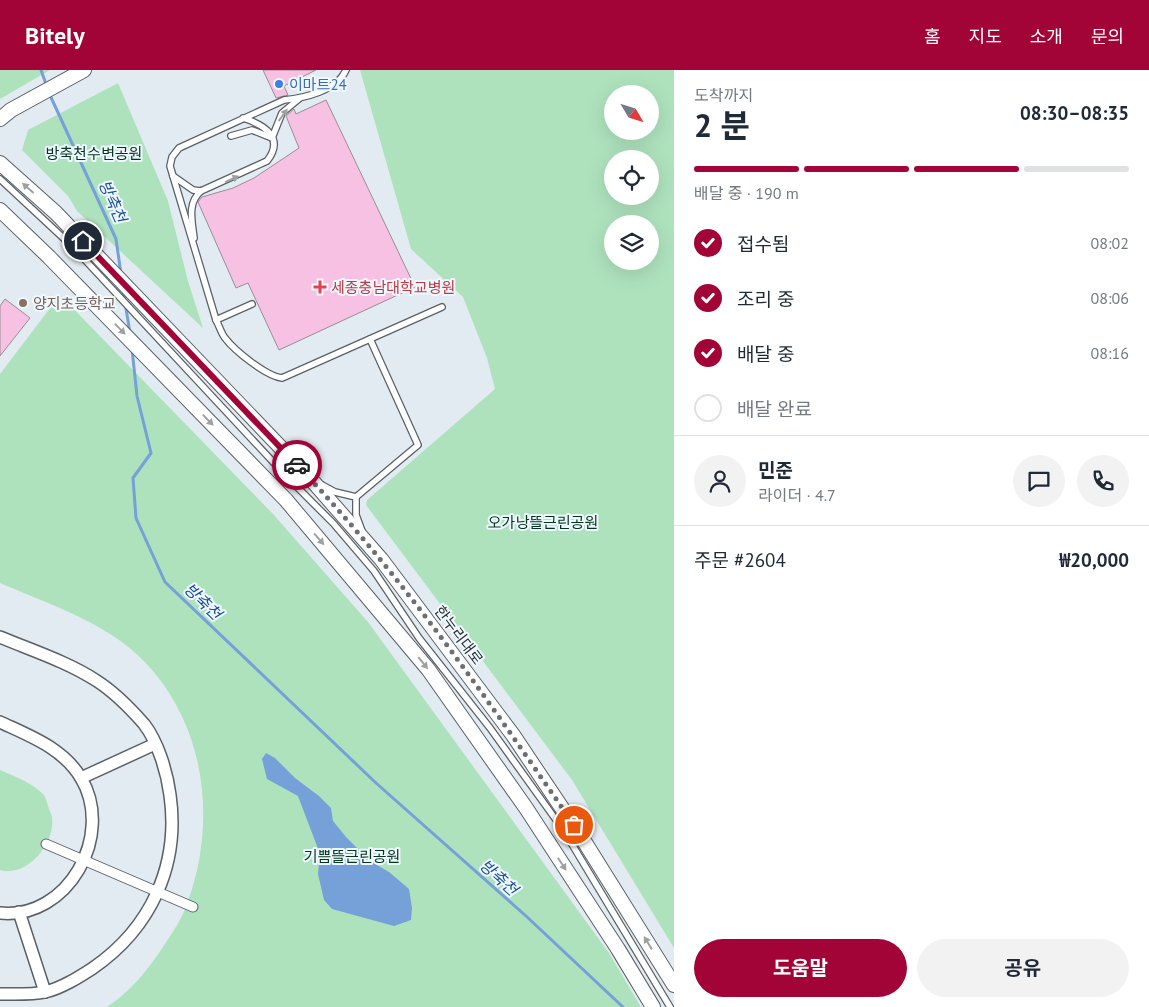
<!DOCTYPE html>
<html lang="ko">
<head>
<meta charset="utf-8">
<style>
	:root { --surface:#fff; --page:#f2f2f3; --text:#1f2937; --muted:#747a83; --line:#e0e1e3; --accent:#a20437 }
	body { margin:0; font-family:"PT Sans","Noto Sans KR",sans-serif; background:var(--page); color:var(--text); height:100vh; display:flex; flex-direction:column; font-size:19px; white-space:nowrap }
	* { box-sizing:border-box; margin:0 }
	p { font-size:16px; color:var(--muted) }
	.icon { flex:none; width:28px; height:28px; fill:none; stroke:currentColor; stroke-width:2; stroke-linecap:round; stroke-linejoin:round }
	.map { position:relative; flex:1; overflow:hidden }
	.sheet { display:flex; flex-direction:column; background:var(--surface); width:475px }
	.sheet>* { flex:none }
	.needle { width:32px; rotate:128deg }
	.buttons { position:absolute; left:604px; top:15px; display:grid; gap:10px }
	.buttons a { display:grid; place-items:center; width:55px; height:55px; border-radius:50%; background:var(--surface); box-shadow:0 5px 20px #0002; font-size:25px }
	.pin { position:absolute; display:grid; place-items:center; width:42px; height:42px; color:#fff; margin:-21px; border:2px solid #fff; border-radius:50%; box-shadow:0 1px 5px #0007 }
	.courier { position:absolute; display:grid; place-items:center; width:50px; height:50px; margin:-25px; border:4px solid #a20437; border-radius:50%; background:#fff; color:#222; box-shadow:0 1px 6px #0007 }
	.summary em { font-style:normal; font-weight:700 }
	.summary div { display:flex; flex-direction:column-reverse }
	.summary { display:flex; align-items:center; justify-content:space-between; height:85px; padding:0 20px }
	h1 { font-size:32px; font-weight:700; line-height:38px }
	.bar { display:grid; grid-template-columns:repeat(4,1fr); gap:8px 5px; align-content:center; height:60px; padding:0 20px }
	.bar i { height:6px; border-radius:4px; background:var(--line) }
	.bar .active { background:var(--accent) }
	.bar p { grid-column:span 4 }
	.line { display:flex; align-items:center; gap:12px; padding:0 20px; border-top:1px solid var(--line) }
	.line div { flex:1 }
	.round { display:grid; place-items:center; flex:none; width:52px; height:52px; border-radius:26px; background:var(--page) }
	ol { padding:0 20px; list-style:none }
	li { display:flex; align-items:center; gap:15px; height:55px }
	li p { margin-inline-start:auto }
	li .icon { padding:5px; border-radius:50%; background:var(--accent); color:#fff; stroke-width:4 }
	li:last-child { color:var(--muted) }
	li i { width:28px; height:28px; border:2px solid var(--line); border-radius:50% }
	.button { display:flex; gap:10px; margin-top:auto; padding:10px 20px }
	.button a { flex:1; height:58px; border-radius:30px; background:var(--accent); color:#fff; font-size:20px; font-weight:700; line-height:58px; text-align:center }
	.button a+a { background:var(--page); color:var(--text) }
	header { display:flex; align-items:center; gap:30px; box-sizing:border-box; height:70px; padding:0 25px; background:var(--accent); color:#fff }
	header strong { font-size:24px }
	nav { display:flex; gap:28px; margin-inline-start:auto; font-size:18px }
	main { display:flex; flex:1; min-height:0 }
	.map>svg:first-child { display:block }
	.green { fill:#aee2bd; fill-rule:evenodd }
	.water { fill:#75a0d8 }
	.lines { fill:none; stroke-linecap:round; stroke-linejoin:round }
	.stream { stroke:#75a0d8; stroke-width:3 }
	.building { fill:#f7c1e3; stroke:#978e93 }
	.service-casing { stroke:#596066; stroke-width:8 }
	.pedestrian-casing { stroke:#596066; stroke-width:11 }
	.minor-casing { stroke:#596066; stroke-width:14 }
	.tertiary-casing { stroke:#596066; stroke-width:16 }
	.service { stroke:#fff; stroke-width:5.5 }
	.pedestrian { stroke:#fff; stroke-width:9 }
	.minor { stroke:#fff; stroke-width:11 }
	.tertiary { stroke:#fff; stroke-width:14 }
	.oneway { fill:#9fa0a1 }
	.done { stroke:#6b7073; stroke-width:5; stroke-dasharray:0 9 }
	.route { stroke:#a20437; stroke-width:6 }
	.shop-dot { fill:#3f7fe0; stroke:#f0f8ff; stroke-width:2 }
	.health-dot { fill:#e0444e; stroke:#f0f8ff; stroke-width:2 }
	.education-dot { fill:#8d6e63; stroke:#f0f8ff; stroke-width:2 }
	.labels { text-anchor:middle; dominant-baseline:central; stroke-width:4; stroke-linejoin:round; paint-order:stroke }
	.shop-label { font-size:15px; fill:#366cbe; stroke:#f0f8ff; text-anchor:start }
	.park-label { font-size:15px; fill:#003719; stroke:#f0f8ff }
	.health-label { font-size:15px; fill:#be3a42; stroke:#f0f8ff; text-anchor:start }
	.education-label { font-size:15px; fill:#785e54; stroke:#f0f8ff; text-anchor:start }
	.street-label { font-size:15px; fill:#2a2d2f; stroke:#f0f8ff }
	.water-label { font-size:16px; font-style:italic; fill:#195195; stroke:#f0f8ff }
</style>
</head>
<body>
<header>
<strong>Bitely</strong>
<nav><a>홈</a><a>지도</a><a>소개</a><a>문의</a></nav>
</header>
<main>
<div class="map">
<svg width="674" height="937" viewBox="0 0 674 937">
	<rect width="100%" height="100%" fill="#e3ebf2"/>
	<g class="green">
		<polygon points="0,0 50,0 0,29"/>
		<path d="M 360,0 L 674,0 L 674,878 L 572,710 L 366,435 L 367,430 L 495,319 L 487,288 L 463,227 L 411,179 ZM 612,24 L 650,24 L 650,61 L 612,61 ZM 612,89 L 650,89 L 650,126 L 612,126 ZM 612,154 L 650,154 L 650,191 L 612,191 Z"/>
		<polygon points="118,13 168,131 188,211 203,258 77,141 68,126 22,80 28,60"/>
		<path d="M 60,225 L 273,444 L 368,552 L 609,883 L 641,937 L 107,937 C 131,921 147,901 163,877 C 172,863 182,849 187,834 C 216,756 207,665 153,601 C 115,555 53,536 0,513 L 0,304 Z"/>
		<path d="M 0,700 C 14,706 33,713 44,725 C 46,728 47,733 48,736 C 49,739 51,743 52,747 C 56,773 27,808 0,800 Z"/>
	</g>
	<polygon class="water" points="266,683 275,688 295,708 319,726 331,738 333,751 346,767 370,791 389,802 409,819 412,838 411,850 394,856 332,839 324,830 318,804 320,784 298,726 267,709 262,689"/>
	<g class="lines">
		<g class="stream">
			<polyline points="41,0 47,17"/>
			<polyline points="49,23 116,169 121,204"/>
			<polyline points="123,220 130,263"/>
			<polyline points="132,279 137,326 151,383 133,408 136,448 165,512 376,713 526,846 623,937"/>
		</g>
	</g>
	<g class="building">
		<polygon points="263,0 316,0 284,16 288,25 276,28"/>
		<polygon points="326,30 415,217 279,280 248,213 236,218 198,132 202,127 233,118 254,108 299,78 286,46 294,39 296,44"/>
		<polygon points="5,229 30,248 0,286 0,236"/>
	</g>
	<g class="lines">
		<g class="service-casing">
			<g id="service">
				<path d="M 346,0 C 337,21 304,28 284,30 L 179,78 L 172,87 L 170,96 L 216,250 C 219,255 221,263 225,268 C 235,281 266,306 282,308 L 442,237"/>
				<polyline points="231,66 252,60 272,68 282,43 300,28"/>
				<path d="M 173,106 L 193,120 L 201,121 L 267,91 C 285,68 265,55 243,48"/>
				<polyline points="0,109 73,177 288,408 333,453 374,501 419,568 490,658 564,761 670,937"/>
				<path d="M 194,168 C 192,151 187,133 201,121"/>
				<polyline points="216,250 252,234"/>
				<polyline points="322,415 335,422 356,427 356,445 362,461"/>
				<polyline points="356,427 418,375 370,269"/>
			</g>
		</g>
		<g class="pedestrian-casing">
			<polyline id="pedestrian" points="46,774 193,837"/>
		</g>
		<g class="minor-casing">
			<g id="minor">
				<path d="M 0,567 C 31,580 68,592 97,611 C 114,622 130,638 144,654 C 158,672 167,702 170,725 C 180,795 151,858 93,898 C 79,907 62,918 45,922 C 31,925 15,924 0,924"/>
				<path d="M 0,652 C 30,666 63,678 81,708 C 115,765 68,850 0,843"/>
				<polyline points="81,708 155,674"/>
				<polyline points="19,842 45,922"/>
			</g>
		</g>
		<g class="tertiary-casing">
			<g id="tertiary">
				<polyline points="0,49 11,40 84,0"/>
				<polyline points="0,93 56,143 309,407 381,489 513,665 584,771 674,915"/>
				<polyline points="0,140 49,187 286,430 428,599 526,738 618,879 653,937"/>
			</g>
		</g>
		<use href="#service" class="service"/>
		<use href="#pedestrian" class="pedestrian"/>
		<use href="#minor" class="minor"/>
		<use href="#tertiary" class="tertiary"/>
	</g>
	<defs><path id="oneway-solid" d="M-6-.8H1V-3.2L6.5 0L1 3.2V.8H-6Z" transform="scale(1.25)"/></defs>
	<g class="oneway">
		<use href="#oneway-solid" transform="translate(283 45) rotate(-54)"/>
		<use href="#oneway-solid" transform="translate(232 109) rotate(-24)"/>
		<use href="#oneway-solid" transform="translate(28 118) rotate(-139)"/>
		<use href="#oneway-solid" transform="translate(120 259) rotate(46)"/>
		<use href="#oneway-solid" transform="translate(208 350) rotate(46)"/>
		<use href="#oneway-solid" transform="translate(319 469) rotate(49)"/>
		<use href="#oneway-solid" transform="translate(423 593) rotate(51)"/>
		<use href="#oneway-solid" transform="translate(562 794) rotate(57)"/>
		<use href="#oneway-solid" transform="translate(648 873) rotate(-122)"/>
	</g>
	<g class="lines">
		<path class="done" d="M 297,395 C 402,505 488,630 574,755"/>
		<polyline class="route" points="83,171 297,395"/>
	</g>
	<circle class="shop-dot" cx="279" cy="14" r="5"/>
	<path class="health-dot" d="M317.5 209.5h5v5h5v5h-5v5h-5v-5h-5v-5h5z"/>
	<circle class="education-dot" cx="23" cy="233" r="5"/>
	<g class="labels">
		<g class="shop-label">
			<text x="289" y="14">이마트24</text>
		</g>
		<g class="park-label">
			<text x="94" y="83">방축천수변공원</text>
			<text x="543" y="452">오가낭뜰근린공원</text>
			<text x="352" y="786">기쁨뜰근린공원</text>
		</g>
		<g class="health-label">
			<text x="331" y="217">세종충남대학교병원</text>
		</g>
		<g class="education-label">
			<text x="33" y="233">양지초등학교</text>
		</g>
		<g class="street-label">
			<text transform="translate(459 565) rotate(53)">한누리대로</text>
		</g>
		<g class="water-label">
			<text transform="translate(113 131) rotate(66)">방축천</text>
			<text transform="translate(203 531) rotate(44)">방축천</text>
			<text transform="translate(499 807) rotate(42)">방축천</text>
		</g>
	</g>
</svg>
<div class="buttons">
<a><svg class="needle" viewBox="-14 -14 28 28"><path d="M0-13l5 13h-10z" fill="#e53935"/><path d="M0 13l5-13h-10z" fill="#747a83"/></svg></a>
<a><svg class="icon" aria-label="locate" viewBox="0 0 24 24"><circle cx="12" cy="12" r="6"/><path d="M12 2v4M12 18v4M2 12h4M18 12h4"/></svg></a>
<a><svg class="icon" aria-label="layers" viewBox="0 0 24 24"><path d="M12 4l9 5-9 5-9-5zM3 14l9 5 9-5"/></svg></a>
</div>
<div class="pin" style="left:574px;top:755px;background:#ea580c"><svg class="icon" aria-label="bag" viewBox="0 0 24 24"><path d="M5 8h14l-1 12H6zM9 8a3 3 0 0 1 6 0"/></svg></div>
<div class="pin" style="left:83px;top:171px;background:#1f2937"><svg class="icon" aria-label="home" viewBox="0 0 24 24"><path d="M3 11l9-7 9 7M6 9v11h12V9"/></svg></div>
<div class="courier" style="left:297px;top:395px"><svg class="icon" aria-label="car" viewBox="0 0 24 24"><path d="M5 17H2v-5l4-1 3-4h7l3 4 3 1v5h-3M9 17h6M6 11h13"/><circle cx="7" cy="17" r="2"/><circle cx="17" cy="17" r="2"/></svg></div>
</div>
<section class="sheet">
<div class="summary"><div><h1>2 분</h1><p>도착까지</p></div><em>08:30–08:35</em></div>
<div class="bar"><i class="active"></i><i class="active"></i><i class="active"></i><i></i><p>배달 중 · 190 m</p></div>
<ol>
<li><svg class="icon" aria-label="check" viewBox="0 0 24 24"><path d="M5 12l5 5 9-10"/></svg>접수됨<p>08:02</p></li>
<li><svg class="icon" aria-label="check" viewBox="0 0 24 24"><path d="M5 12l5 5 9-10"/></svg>조리 중<p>08:06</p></li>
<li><svg class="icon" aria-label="check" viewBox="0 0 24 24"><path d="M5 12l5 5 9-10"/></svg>배달 중<p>08:16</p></li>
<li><i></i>배달 완료</li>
</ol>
<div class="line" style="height:90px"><a class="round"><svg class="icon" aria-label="person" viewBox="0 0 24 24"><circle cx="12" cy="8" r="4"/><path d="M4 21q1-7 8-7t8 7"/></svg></a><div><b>민준</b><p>라이더 · 4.7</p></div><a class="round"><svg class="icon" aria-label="chat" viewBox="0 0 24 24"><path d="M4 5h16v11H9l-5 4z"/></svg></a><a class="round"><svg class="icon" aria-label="phone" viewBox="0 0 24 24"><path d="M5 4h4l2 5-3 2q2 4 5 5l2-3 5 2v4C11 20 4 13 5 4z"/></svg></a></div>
<div class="line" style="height:65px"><div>주문 #2604</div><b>₩20,000</b></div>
<div class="button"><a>도움말</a><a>공유</a></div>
</section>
</main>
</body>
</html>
